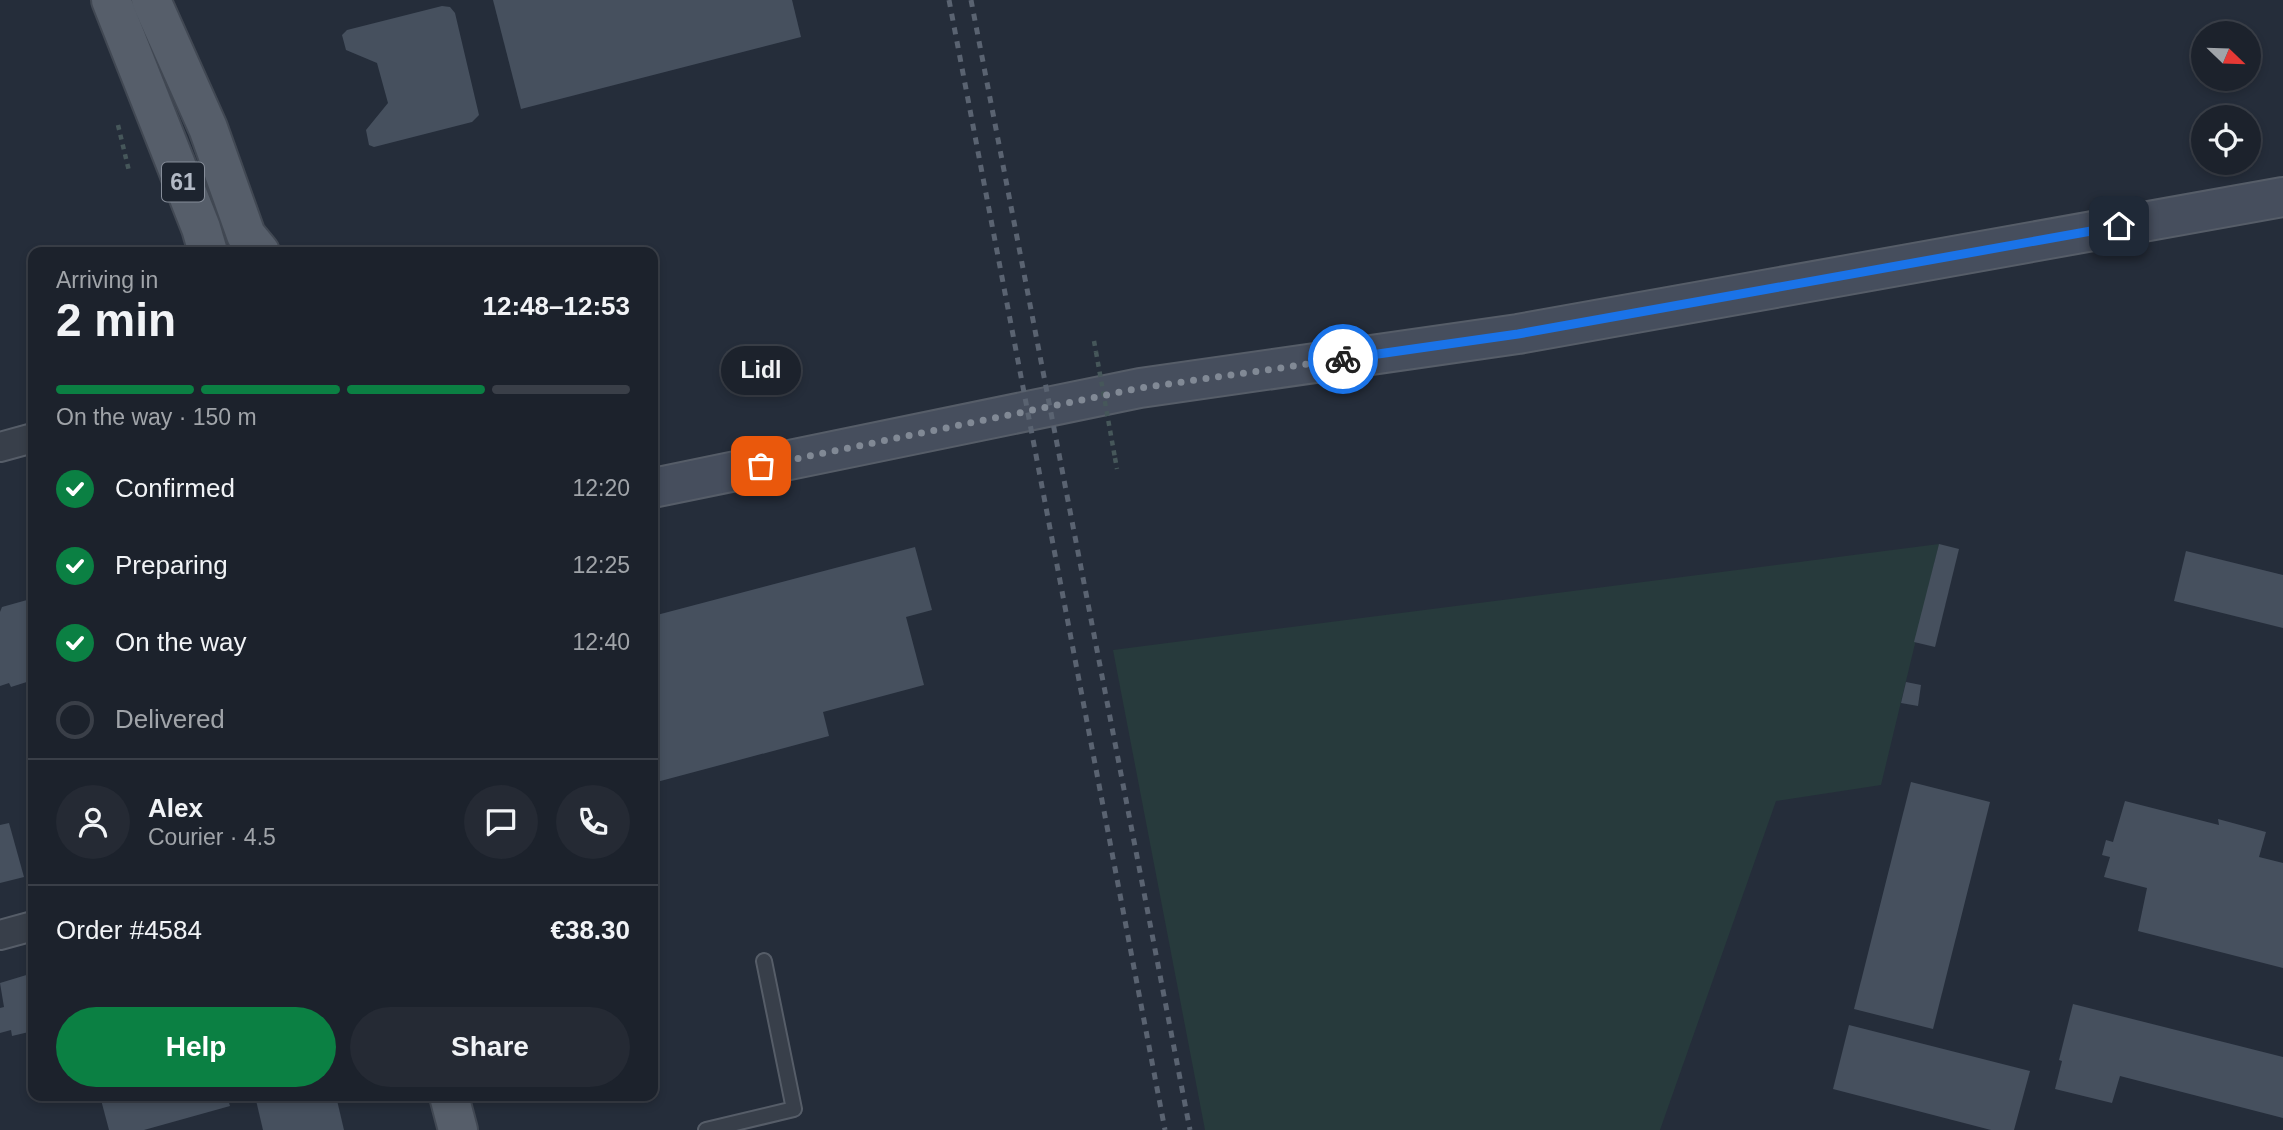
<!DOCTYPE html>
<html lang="en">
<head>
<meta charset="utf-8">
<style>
	:root { --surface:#1c222c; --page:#252a34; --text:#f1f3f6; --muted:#a0a4a9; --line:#3a3f48; --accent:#0b8043 }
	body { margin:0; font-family:Helvetica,sans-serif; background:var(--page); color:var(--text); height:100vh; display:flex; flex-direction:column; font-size:26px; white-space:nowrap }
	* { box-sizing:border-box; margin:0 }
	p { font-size:23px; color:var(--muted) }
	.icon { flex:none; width:38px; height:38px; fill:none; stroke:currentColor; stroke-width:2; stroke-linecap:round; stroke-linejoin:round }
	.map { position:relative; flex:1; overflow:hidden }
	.drawer { position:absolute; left:28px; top:247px; width:630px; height:854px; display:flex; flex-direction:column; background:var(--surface); border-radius:14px; box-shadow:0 4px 10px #0003,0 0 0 2px var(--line) }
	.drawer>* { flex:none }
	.needle { width:46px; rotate:113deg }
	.fabs { position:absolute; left:2191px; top:21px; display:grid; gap:14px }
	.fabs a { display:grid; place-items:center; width:70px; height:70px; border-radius:50%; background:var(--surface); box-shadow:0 4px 10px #0003,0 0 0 2px var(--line); font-size:35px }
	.pin { position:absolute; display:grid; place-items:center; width:60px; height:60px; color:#fff; margin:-30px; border-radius:14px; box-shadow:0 4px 10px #0006 }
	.courier { position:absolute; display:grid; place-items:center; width:70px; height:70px; margin:-35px; border:5px solid #1a73e8; border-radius:50%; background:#fff; color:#222; box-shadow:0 2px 9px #0007 }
	.bubble { position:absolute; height:49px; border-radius:24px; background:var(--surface); box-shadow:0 4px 10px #0003,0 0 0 2px var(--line); font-size:23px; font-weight:800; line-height:49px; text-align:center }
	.summary em { font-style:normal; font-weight:800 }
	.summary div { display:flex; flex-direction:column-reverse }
	.summary { display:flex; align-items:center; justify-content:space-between; height:119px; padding:0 28px }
	h1 { font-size:46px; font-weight:800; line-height:52px }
	.bar { display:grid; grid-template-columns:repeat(4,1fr); gap:10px 7px; align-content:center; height:84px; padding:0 28px }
	.bar i { height:9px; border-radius:5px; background:var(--line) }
	.bar .selected { background:var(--accent) }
	.bar p { grid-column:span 4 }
	.line { display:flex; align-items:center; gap:18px; padding:0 28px; border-top:2px solid var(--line) }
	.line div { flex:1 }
	.round { display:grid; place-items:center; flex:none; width:74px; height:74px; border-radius:37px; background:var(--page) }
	ol { padding:0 28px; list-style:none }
	li { display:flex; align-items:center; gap:21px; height:77px }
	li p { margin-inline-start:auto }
	li .icon { padding:7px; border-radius:50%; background:var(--accent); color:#fff; stroke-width:4 }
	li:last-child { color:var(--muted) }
	li i { width:38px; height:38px; border:4px solid var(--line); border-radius:50% }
	.button { display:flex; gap:14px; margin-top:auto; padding:14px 28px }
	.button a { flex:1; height:80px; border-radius:42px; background:var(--accent); color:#fff; font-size:28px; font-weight:800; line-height:80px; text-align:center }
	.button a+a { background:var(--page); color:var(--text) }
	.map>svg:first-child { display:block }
	.green { fill:#273a3c }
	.building { fill:#46505e }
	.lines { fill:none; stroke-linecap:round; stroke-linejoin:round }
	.lane-casing { stroke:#565d68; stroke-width:18 }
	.street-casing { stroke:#565d68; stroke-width:32 }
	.secondary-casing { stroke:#565d68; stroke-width:42 }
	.primary-casing { stroke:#414853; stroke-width:42 }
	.path { stroke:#46575a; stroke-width:4.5; stroke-dasharray:5 5; stroke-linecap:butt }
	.lane { stroke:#383f4a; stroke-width:14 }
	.street { stroke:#383f4a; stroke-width:28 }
	.secondary { stroke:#464e5d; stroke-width:38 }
	.primary { stroke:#565e6a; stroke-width:38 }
	.rail { stroke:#5a6371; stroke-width:5; stroke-dasharray:7 7; stroke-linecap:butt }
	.path-bridge { stroke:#46575a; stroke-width:4.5; stroke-dasharray:5 5; stroke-linecap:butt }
	.done { stroke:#818995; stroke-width:7; stroke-dasharray:0 12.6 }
	.route { stroke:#1a73e8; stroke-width:9 }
	.labels { text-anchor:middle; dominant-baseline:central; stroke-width:5; stroke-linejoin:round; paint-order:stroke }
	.shield { fill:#1d242f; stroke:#868d99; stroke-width:2 }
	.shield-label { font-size:23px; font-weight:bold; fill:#b3bac6 }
</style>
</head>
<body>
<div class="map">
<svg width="2283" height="1130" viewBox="0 0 2283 1130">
	<rect width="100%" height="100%" fill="#252d3a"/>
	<polygon class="green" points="1939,544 1881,785 1776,801 1660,1130 1205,1130 1113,650"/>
	<g class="building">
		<polygon points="493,0 792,0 801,37 521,109"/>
		<polygon points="442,6 450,7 455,13 479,115 472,122 374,147 369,145 366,130 388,103 377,63 346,50 342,35 347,30"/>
		<polygon points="1939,544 1959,549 1935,647 1914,642"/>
		<polygon points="915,547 932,610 906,617 924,685 823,712 829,736 653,783 653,616"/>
		<polygon points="2186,551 2283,575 2283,628 2174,601"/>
		<polygon points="33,589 33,680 11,687 9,683 0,686 0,612 2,607 27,600"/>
		<polygon points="1906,682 1921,685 1918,706 1901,703"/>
		<polygon points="1911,782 1990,802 1933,1029 1854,1009"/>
		<polygon points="2125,801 2219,825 2218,819 2266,832 2259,857 2283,863 2283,968 2138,931 2147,888 2104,877 2110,857 2102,855 2106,840 2113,842"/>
		<polygon points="9,823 24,877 0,883 0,825"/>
		<polygon points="33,973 33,1031 12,1036 11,1030 0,1033 0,1008 4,1007 0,983"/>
		<polygon points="2073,1004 2283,1057 2283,1118 2120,1076 2112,1103 2055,1089 2062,1061 2059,1060"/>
		<polygon points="1849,1025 2030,1071 2014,1130 1991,1130 1833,1089"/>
		<polygon points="100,1096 227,1096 230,1106 144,1130 109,1130"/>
		<polygon points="255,1096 336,1096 344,1130 263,1130"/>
	</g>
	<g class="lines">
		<g class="lane-casing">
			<polyline id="lane" points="706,1130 794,1109 764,961"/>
		</g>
		<g class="street-casing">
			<g id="street">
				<polyline points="0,447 33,438"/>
				<polyline points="0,935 33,926"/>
			</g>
		</g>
		<g class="secondary-casing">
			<polyline id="secondary" points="653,488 1140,388 1518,334 2283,197"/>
		</g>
		<g class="primary-casing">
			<g id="primary">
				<polyline points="111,0 201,228 208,252"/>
				<polyline points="151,0 208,128 246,235 260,252"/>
				<polyline points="449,1096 458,1130"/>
			</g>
		</g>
		<g class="path">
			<polyline points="118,125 129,171"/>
			<polyline points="1094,341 1096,352"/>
			<polyline points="1115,458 1117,469"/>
		</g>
		<use href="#lane" class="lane"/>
		<use href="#street" class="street"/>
		<use href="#secondary" class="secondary"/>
		<use href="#primary" class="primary"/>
		<g class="rail">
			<polyline points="949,0 1165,1130"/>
			<polyline points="971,0 1190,1130"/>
		</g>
		<polyline class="path-bridge" points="1096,352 1115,458"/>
	</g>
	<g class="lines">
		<polyline class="done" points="761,466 1140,388 1343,359"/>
		<polyline class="route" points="1343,359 1518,334 2119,226"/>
	</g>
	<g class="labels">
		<rect class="shield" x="162" y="162.5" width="42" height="39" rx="5"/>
		<g class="shield-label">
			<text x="183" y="182">61</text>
		</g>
	</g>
</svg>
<div class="fabs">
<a><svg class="needle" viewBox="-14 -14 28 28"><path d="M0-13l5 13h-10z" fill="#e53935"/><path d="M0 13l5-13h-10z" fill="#a0a4a9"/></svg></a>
<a><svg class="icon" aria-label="locate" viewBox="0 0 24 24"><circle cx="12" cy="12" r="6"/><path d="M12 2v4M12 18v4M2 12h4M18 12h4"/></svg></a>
</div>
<div class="pin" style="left:761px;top:466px;background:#ea580c"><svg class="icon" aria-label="bag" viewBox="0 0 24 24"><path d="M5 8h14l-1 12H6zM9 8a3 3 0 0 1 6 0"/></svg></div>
<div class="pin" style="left:2119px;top:226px;background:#1f2937"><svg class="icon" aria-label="home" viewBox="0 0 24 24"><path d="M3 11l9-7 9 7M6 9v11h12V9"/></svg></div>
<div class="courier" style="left:1343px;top:359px"><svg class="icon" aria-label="bike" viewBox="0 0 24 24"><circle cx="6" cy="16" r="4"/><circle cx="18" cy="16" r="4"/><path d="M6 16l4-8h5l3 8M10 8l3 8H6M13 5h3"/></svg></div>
<div class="bubble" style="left:721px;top:346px;width:80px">Lidl</div>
<section class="drawer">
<div class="summary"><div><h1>2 min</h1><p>Arriving in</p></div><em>12:48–12:53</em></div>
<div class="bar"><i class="selected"></i><i class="selected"></i><i class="selected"></i><i></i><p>On the way · 150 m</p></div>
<ol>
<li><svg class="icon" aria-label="check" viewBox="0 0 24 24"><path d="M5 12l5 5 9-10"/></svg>Confirmed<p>12:20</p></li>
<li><svg class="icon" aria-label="check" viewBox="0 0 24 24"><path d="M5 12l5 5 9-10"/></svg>Preparing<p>12:25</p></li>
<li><svg class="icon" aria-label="check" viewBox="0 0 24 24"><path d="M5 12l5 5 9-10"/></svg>On the way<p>12:40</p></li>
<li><i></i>Delivered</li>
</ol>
<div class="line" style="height:126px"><a class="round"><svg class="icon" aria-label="person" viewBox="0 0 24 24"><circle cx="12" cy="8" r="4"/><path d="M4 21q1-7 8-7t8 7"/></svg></a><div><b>Alex</b><p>Courier · 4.5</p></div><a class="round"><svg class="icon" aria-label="chat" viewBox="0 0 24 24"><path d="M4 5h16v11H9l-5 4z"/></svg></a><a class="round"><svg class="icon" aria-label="phone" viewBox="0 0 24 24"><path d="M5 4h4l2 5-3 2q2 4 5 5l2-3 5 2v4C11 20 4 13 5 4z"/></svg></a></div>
<div class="line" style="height:91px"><div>Order #4584</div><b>€38.30</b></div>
<div class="button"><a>Help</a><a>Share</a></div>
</section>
</div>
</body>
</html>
